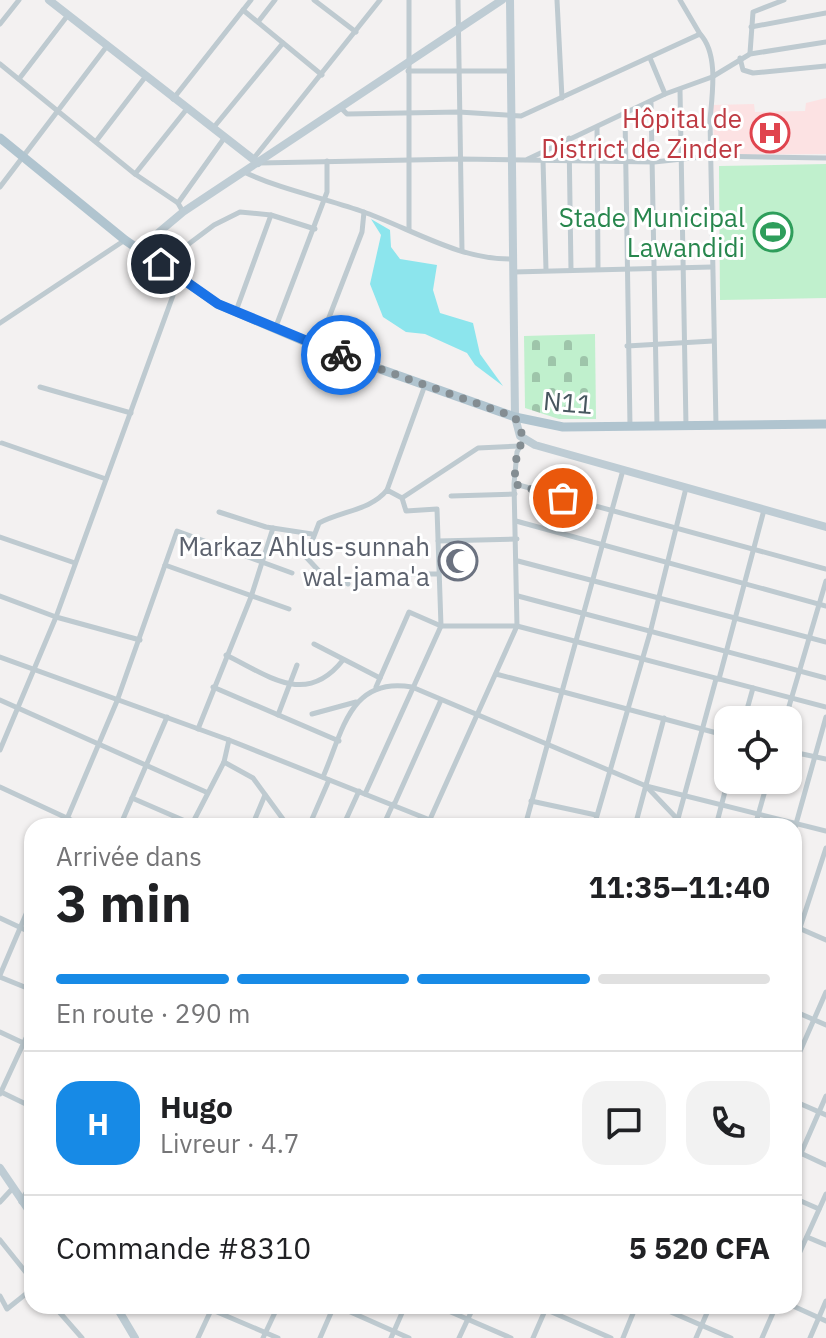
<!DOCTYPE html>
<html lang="fr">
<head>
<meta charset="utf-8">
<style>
	:root { --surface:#fff; --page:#f2f2f2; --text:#202124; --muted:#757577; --line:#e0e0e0; --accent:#178ae6 }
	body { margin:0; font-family:"IBM Plex Sans",sans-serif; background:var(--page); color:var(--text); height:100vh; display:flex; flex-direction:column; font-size:30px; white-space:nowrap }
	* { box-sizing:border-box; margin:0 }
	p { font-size:26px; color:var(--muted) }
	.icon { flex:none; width:44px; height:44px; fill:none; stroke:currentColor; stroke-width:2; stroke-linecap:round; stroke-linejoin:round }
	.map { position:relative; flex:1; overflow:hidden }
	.side { position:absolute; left:24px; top:818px; width:778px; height:496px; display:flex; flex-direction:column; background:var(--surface); border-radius:24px; box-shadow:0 2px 6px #0004 }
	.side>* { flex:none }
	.buttons { position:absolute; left:714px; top:706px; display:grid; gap:16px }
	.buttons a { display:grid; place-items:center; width:88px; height:88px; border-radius:16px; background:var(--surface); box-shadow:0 2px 6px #0004; font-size:40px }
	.pin { position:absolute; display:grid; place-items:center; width:68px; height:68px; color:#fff; margin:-34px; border:4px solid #fff; border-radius:50%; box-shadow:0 2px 8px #0007 }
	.courier { position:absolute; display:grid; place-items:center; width:80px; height:80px; margin:-40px; border:6px solid #1a73e8; border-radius:50%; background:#fff; color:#222; box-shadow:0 2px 10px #0007 }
	.summary em { font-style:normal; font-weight:800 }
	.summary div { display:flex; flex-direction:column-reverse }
	.summary { display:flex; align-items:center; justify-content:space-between; height:136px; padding:0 32px }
	h1 { font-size:52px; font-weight:800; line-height:60px }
	.bar { display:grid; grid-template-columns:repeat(4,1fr); gap:12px 8px; align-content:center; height:96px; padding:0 32px }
	.bar i { height:10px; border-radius:6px; background:var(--line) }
	.bar .active { background:var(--accent) }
	.bar p { grid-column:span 4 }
	.line { display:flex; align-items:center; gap:20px; padding:0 32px; border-top:2px solid var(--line) }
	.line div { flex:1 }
	.round { display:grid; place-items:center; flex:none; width:84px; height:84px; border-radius:24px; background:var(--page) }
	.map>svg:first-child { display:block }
	.medical { fill:#fce2e3 }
	.grass { fill:#c0f0cd }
	.cemetery { fill:url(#cemetery-stones) }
	.water { fill:#8ce5ed }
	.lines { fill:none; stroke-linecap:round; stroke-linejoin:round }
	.street { stroke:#becad0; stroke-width:5 }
	.secondary { stroke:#beccd4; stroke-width:8 }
	.primary { stroke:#b0c4cf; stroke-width:9 }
	.done { stroke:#848d92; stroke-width:8; stroke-dasharray:0 14.4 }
	.route { stroke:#1a73e8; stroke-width:10 }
	.labels { text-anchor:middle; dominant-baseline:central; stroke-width:6; stroke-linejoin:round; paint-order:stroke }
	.health-label { font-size:26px; fill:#be3a42; stroke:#fff; text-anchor:end }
	.leisure-label { font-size:26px; fill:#27864d; stroke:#fff; text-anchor:end }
	.street-label { font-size:26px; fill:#48575f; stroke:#fff }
	.worship-label { font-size:26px; fill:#5b616d; stroke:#fff; text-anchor:end }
</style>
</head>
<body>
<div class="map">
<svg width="826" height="1338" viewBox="0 0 826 1338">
	<defs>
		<pattern id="cemetery-stones" width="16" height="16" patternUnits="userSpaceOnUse" patternTransform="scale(2)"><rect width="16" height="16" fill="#c0f0cd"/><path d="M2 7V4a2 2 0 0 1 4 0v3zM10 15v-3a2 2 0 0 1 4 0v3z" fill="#9ec5aa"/></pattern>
	</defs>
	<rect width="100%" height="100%" fill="#f3f1f1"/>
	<polygon class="medical" points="826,98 826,154 714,155 713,105 754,104 755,112 805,111 806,103"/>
	<polygon class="grass" points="826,164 826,298 720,300 719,166"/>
	<polygon class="cemetery" points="595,334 596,419 559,419 525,408 524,336"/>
	<polygon class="water" points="371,219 390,230 391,247 400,259 437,265 433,290 440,313 473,323 480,354 503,386 475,365 467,353 425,334 406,332 383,317 370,284 381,235"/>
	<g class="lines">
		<g class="street">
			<polyline points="314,0 356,32"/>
			<polyline points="409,0 409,229"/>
			<polyline points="458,0 462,251"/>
			<polyline points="557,0 562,98"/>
			<polyline points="680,0 700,34"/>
			<polyline points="243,10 322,75"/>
			<polyline points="258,22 275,0"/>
			<polyline points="0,24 19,0"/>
			<polyline points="751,27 826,13"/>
			<polyline points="750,53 753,12 784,0"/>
			<polyline points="650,58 665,94"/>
			<polyline points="740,58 743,70 753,73 826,66"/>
			<polyline points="0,64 135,174 178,203 183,212"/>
			<polyline points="408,71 511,71"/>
			<polyline points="19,79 68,15"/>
			<polyline points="680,90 686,426"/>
			<polyline points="173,99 251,0"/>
			<polyline points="651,103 657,426"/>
			<path d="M 340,107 L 347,114 L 459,112 L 521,116 L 700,34 C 719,54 712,95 710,120 L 716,425"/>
			<polyline points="625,115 630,426"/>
			<polyline points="214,127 283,43"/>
			<polyline points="597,127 598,269"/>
			<polyline points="569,138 571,270"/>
			<polyline points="97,140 146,76"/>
			<polyline points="254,158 380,0"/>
			<polyline points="528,159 665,94 712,77 750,54 826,42"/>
			<polyline points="543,160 546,270"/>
			<polyline points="260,163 461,159 654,162 711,156 826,158"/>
			<path d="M 244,172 C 282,190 321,197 361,211 C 410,228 459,260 512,259"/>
			<polyline points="135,174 186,110"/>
			<polyline points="0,187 107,46"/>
			<polyline points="178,203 225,137"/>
			<polyline points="162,264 214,225 240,212 271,215"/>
			<polyline points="513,272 712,267"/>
			<polyline points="236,311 271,215 315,229"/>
			<polyline points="0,323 125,240"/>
			<polyline points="275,329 327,192 327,161"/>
			<polyline points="318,346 362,232 364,212"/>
			<polyline points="627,346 713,341"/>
			<polyline points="40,387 131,413"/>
			<polyline points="2,443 106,479"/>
			<polyline points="515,484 826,569"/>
			<polyline points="387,490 425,385"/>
			<polyline points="451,496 515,494"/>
			<polyline points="402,498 478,448 520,446"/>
			<polyline points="219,512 266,527 312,534"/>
			<polyline points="516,521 826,606"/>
			<polyline points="0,537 75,563"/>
			<polyline points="438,541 517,539"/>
			<polyline points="518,561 826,642"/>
			<polyline points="165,565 289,609"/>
			<polyline points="397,574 438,574"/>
			<path d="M 348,584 L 319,571 L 306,557 L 319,523 C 342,511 371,510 387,490 L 402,498 L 406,511 L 437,509 L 441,626 L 365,794"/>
			<polyline points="0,596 56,617 140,640"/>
			<polyline points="518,596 826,678"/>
			<polyline points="314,644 380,678"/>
			<path d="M 226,655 C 269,676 306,707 343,660"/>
			<polyline points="0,657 229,740 430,820"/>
			<polyline points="496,674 728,736"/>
			<polyline points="719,679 764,510"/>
			<polyline points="213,687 339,741"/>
			<polyline points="376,687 409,612 441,626 517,626 826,707"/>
			<polyline points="0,700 206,792"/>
			<polyline points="312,714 356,702"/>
			<polyline points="278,715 297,665"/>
			<polyline points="744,720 753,688"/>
			<polyline points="785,720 826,581"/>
			<polyline points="198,729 251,597 273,528"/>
			<polyline points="0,750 56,617 179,279"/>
			<polyline points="788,751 826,759"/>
			<polyline points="224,762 253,778 288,826"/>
			<path d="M 323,777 C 343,731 350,676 412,687 L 646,786 L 826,831"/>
			<polyline points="646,786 684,826"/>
			<polyline points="0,787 84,826"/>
			<polyline points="132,798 192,824"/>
			<polyline points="531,801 596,815"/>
			<polyline points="394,805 441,700"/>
			<polyline points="64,826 117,701 177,531 292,573"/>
			<polyline points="120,826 167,717"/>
			<polyline points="191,826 224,762 229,740"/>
			<polyline points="252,826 265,795"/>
			<polyline points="309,826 329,780"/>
			<polyline points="343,826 359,791"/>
			<polyline points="383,826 393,804"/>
			<polyline points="427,826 517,626 514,484 517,452 524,439"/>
			<polyline points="525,826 623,470"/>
			<polyline points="594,826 650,633 686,488"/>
			<polyline points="635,826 664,718"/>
			<polyline points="676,826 716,679"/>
			<polyline points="716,826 728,780"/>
			<polyline points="755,826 768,780"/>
			<polyline points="794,831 826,717"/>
			<polyline points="0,918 32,933"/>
			<polyline points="794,926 826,940"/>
			<polyline points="794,946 826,848"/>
			<polyline points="0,975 32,900"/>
			<polyline points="0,977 32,990"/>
			<polyline points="794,1011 826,1025"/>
			<polyline points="0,1032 32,1047"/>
			<polyline points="794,1065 826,992"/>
			<polyline points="1,1092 32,1107"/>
			<polyline points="0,1094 32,1025"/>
			<polyline points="794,1101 826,1115"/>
			<polyline points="794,1150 826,1165"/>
			<polyline points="794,1169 826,1096"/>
			<polyline points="794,1198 819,1209"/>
			<polyline points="0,1202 12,1189"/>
			<polyline points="21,1202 32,1182"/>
			<polyline points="807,1237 826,1245"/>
			<polyline points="0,1240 32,1280"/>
			<polyline points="794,1265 826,1194"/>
			<polyline points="0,1296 7,1309 32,1289"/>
			<polyline points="54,1306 82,1338"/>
			<polyline points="203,1306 278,1338"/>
			<polyline points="337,1306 409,1338"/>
			<polyline points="437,1306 511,1338"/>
			<polyline points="538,1306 611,1338"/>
			<polyline points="657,1306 731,1338"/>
			<polyline points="793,1306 826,1321"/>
			<polyline points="198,1338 213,1306"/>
			<polyline points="263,1338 278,1306"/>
			<polyline points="320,1338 334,1306"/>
			<polyline points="391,1338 405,1306"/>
			<polyline points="459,1338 474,1306"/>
			<polyline points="533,1338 547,1306"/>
			<polyline points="623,1338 636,1306"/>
			<polyline points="696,1338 710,1306"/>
			<polyline points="762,1338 776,1306"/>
			<polyline points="810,1338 826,1301"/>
		</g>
		<g class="secondary">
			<polyline points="49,0 258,163"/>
			<polyline points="510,0 515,417 520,436 535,445 826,527"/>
			<polyline points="139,249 183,212 502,0"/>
			<polyline points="0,1168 32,1215"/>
			<polyline points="116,1306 135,1338"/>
		</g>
		<polyline class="primary" points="0,138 125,240 218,304 318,347 515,417 563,427 826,424"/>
	</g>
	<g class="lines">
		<polyline class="done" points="341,355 515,417 524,439 517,452 514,484 563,498"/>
		<polyline class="route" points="161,264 218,304 341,355"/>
	</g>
	<defs>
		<g id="hospital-ring" transform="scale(2)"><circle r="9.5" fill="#fff" stroke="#e0444e" stroke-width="1.5"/><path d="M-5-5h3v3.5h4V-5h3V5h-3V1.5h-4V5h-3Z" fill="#e0444e"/></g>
		<g id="stadium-ring" transform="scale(2)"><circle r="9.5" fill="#fff" stroke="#2e9e5b" stroke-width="1.5"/><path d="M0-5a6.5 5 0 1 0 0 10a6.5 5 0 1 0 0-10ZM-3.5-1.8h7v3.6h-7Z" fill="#2e9e5b"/></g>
		<g id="mosque-ring" transform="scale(2)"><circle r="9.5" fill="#fff" stroke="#6b7280" stroke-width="1.5"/><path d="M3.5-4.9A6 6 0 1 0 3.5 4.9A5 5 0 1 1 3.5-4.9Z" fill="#6b7280"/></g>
	</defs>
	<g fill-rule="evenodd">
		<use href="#hospital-ring" x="770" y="133"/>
		<use href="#stadium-ring" x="773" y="232"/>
		<use href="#mosque-ring" x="458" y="561"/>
	</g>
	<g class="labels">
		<g class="health-label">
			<text x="742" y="118">Hôpital de<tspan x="742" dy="30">District de Zinder</tspan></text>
		</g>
		<g class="leisure-label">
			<text x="745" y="217">Stade Municipal<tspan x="745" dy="30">Lawandidi</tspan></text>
		</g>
		<g class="street-label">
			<text transform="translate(568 402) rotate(5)">N11</text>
		</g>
		<g class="worship-label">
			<text x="430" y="546">Markaz Ahlus-sunnah<tspan x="430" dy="30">wal-jama'a</tspan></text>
		</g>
	</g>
</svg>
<div class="buttons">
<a><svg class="icon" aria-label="locate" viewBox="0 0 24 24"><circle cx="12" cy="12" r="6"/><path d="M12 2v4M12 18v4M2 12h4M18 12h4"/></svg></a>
</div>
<div class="pin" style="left:563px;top:498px;background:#ea580c"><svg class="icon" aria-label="bag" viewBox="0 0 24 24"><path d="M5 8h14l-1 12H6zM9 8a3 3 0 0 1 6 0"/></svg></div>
<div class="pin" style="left:161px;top:264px;background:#1f2937"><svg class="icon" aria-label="home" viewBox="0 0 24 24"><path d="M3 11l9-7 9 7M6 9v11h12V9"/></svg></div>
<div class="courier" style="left:341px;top:355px"><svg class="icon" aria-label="bike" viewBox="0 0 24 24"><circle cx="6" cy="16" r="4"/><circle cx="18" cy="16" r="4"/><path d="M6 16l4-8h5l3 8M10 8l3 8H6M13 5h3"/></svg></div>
<section class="side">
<div class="summary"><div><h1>3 min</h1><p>Arrivée dans</p></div><em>11:35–11:40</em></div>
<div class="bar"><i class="active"></i><i class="active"></i><i class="active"></i><i></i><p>En route · 290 m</p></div>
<div class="line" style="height:144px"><b class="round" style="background:var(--accent);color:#fff">H</b><div><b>Hugo</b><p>Livreur · 4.7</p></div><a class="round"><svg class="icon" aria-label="chat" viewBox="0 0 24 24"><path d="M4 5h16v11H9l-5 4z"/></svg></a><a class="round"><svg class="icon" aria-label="phone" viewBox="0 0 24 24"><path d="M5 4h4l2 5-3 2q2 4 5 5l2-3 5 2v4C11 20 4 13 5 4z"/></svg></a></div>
<div class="line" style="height:104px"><div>Commande #8310</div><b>5 520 CFA</b></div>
</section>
</div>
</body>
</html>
